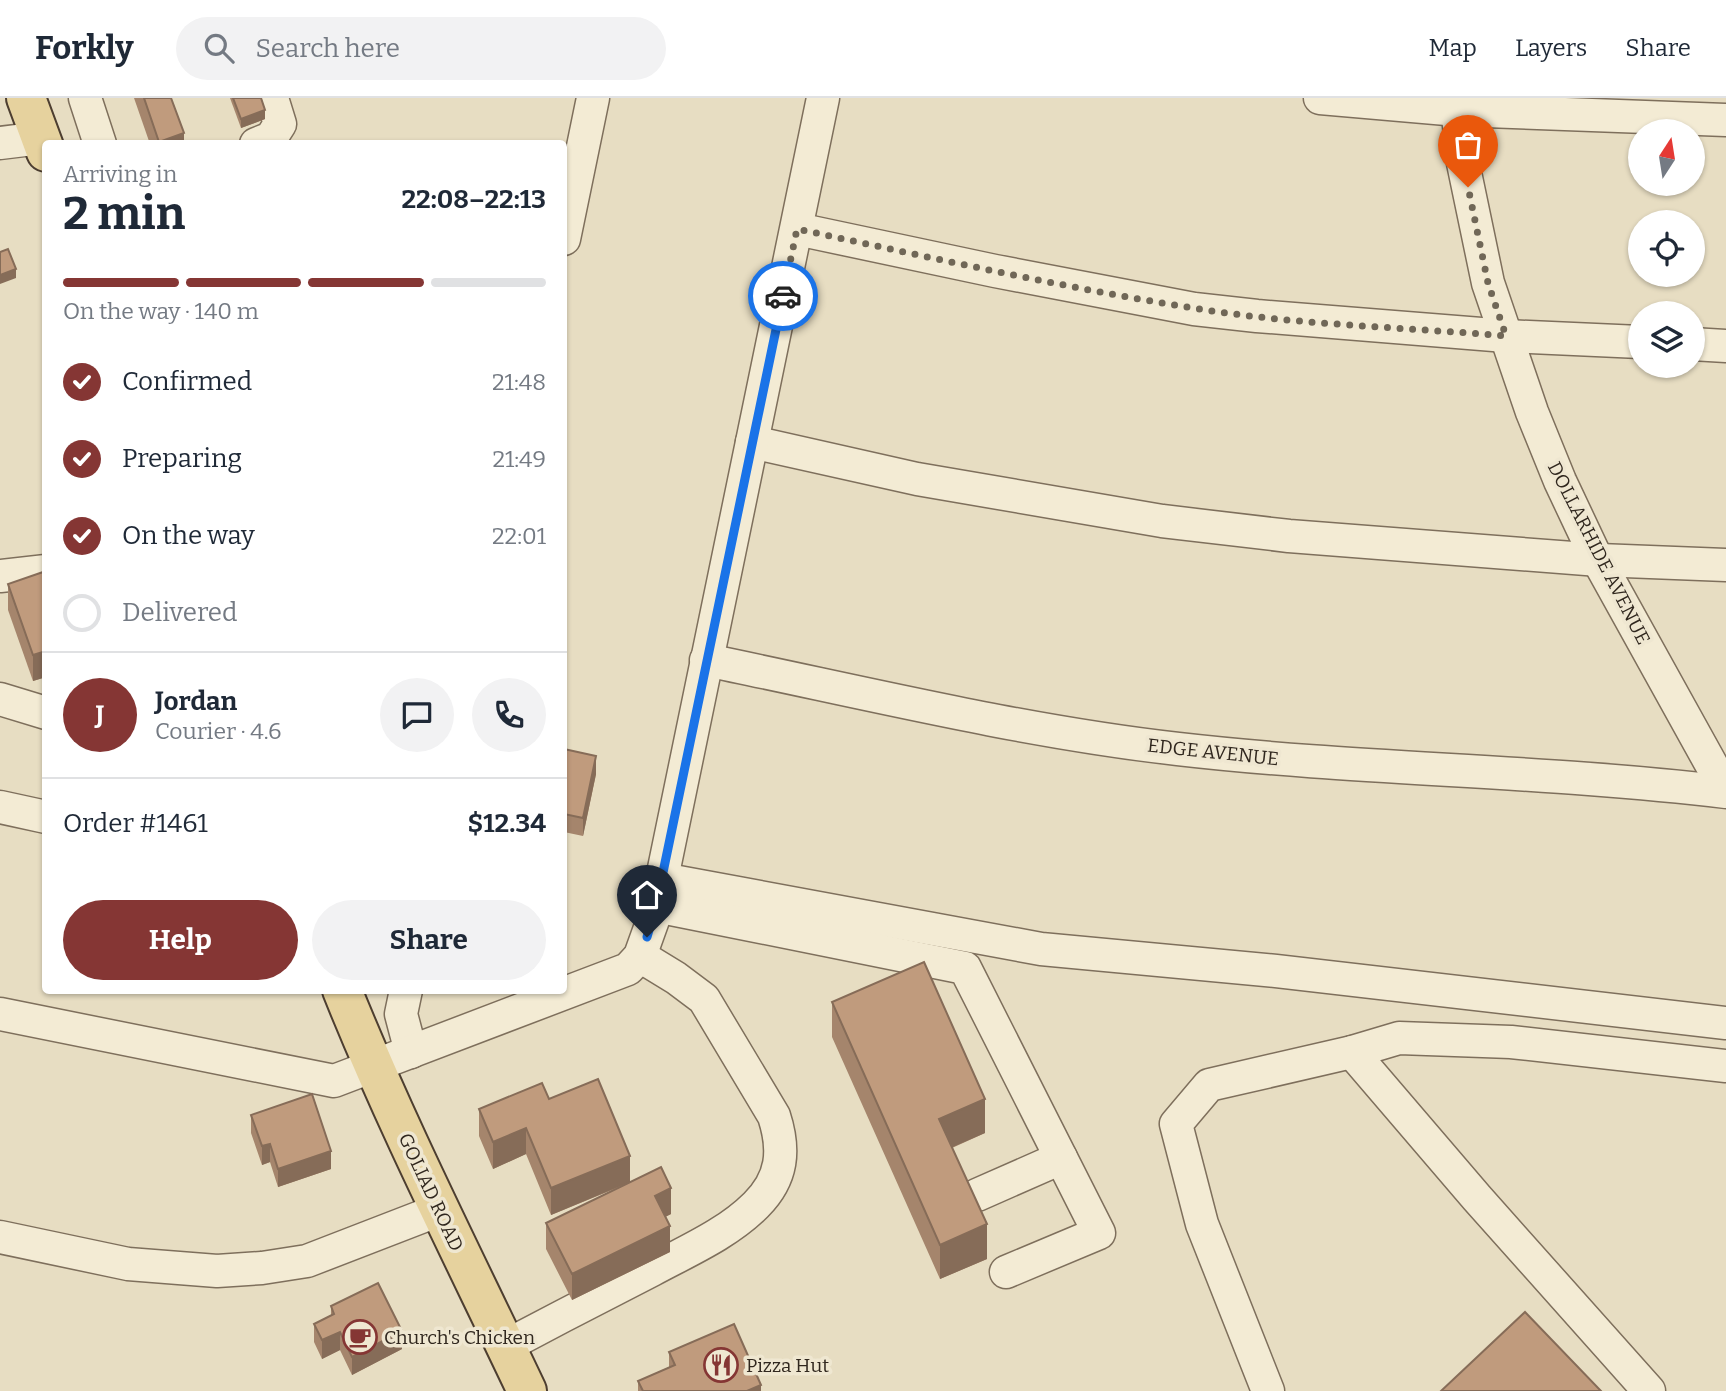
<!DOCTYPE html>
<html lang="en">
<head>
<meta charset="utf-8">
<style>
	:root { --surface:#fff; --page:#f2f2f3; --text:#1f2937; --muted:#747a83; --line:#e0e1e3; --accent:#853634 }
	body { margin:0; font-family:Bitter,serif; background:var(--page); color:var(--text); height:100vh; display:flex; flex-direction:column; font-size:26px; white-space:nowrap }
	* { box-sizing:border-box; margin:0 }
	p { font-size:23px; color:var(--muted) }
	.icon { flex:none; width:38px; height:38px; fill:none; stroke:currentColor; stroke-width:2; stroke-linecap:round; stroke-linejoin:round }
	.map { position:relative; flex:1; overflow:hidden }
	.drawer { position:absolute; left:42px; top:42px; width:525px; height:854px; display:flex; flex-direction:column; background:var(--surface); border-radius:7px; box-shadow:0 2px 5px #0004 }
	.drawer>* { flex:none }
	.needle { width:46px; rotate:12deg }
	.controls { position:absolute; left:1628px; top:21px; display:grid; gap:14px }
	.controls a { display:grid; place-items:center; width:77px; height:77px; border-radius:50%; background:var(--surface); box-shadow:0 2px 5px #0004; font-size:35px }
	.pin { position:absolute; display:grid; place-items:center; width:60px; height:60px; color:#fff; margin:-72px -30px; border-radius:50% 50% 50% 0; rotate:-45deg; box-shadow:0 0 7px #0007 }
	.pin .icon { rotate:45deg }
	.courier { position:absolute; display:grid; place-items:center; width:70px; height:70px; margin:-35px; border:5px solid #1a73e8; border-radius:50%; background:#fff; color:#222; box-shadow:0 2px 9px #0007 }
	.overview em { font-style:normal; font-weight:700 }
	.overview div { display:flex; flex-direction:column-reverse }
	.overview { display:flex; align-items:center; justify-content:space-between; height:119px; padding:0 21px }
	h1 { font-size:46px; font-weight:700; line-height:52px }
	.bar { display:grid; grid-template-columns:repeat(4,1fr); gap:10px 7px; align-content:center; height:84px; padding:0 21px }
	.bar i { height:9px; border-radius:5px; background:var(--line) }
	.bar .selected { background:var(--accent) }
	.bar p { grid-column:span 4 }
	.line { display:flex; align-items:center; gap:18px; padding:0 21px; border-top:2px solid var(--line) }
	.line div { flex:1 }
	.round { display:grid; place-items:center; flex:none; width:74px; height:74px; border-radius:37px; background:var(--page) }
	ol { padding:0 21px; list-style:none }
	li { display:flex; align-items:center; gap:21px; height:77px }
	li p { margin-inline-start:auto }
	li .icon { padding:7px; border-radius:50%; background:var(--accent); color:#fff; stroke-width:4 }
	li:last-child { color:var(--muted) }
	li i { width:38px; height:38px; border:4px solid var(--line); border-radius:50% }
	.action { display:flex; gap:14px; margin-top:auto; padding:14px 21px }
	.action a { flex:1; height:80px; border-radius:42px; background:var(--accent); color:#fff; font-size:28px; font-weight:700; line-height:80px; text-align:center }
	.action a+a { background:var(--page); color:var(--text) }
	header { display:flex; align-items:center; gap:42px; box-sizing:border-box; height:98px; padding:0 35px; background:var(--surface); border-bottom:2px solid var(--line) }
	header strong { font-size:33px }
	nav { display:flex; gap:38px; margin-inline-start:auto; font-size:24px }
	.search { width:490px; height:63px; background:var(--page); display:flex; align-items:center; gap:18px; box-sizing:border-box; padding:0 24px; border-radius:38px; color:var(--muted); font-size:26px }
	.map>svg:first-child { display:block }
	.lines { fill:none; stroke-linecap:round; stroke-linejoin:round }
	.minor-casing { stroke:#7e6f5c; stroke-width:35 }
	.major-casing { stroke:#4d3e30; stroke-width:42 }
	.minor { stroke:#f3ebd4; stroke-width:32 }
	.major { stroke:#e6d29e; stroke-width:38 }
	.wall { fill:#a5856c }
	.shaded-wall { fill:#866c58 }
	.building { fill:#c09b7d; stroke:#866c58; stroke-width:2 }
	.done { stroke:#706757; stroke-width:7; stroke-dasharray:0 12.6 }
	.route { stroke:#1a73e8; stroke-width:9 }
	.labels { text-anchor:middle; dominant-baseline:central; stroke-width:7; stroke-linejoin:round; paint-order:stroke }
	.street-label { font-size:19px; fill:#30271e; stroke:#efe7d1 }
	.poi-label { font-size:19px; fill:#30271e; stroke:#efe7d1; text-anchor:start }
</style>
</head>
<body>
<header>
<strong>Forkly</strong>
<div class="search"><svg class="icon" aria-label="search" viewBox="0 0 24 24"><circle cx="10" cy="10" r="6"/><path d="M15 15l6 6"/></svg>Search here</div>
<nav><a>Map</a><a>Layers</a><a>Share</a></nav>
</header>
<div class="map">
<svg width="1726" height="1293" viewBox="0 0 1726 1293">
	<rect width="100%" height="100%" fill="#e7ddc2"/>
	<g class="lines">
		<g class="minor-casing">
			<g id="minor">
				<polyline points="85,0 100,46"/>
				<polyline points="1320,0 1458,12 1726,22"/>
				<polyline points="1456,0 1463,65 1488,185 1532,314 1560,383 1593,453 1726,693"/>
				<polyline points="0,45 41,40"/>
				<polyline points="256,46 271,40 280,26 272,0"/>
				<polyline points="797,131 995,173 1194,211 1257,218 1506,238 1640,244"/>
				<polyline points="564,141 593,0"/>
				<polyline points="1692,246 1726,248"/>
				<polyline points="752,344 917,381 1162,423 1289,438 1599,462 1726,467"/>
				<polyline points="0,478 46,473"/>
				<path d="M 706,562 C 862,594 1019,633 1178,651 C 1360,672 1544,672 1726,694"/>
				<polyline points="0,601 46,615"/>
				<polyline points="0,709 46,719"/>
				<polyline points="662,781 1041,851 1276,873 1726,925"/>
				<polyline points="656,808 965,870 1099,1135 1006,1174"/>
				<polyline points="406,892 401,916 411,954"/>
				<polyline points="0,916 334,983 628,871 640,858 654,819 823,0"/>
				<polyline points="977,1097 1061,1060"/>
				<polyline points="0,1139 128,1166 217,1173 262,1170 307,1163 439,1112"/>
				<path d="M 504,1249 C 553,1223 603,1197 652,1172 C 687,1153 727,1136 756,1107 C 783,1080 785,1052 774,1018 L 704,901 L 676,880 L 640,858"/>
				<polyline points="1268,1293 1202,1126 1176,1026 1209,987 1352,954"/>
				<polyline points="1649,1293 1477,1100 1352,954 1399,940 1511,944 1726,968"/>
			</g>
		</g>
		<g class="major-casing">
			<g id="major">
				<polyline points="26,0 46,54"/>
				<path d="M 342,892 C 397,1029 464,1160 527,1293"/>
			</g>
		</g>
		<use href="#minor" class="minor"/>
		<use href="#major" class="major"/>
	</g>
	<g class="wall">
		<polygon points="134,0 171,0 184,46 150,46"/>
		<polygon points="230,0 261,0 265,21 241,30"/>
		<polygon points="46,473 46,579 33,583 8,512 8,486"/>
		<polygon points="564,651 596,676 583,738 564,734"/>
		<polygon points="832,904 985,1035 952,1050 987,1161 940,1181 832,939"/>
		<polygon points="549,1001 630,1084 671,1116 665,1119 670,1154 572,1202 546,1151 546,1125 622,1088 551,1117 526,1056 493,1071 479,1038 479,1011"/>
		<polygon points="251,1017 331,1071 278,1089 270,1064 262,1067 251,1035"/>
		<polygon points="331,1208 402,1251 352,1277 340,1252 322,1261 314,1244 314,1226 331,1217"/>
		<polygon points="669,1254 761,1293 638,1293 638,1283 669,1269"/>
	</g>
	<g class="shaded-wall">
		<polygon points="265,12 265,21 241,30 241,21"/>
		<polygon points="184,35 184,46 159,46 159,44"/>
		<polygon points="16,171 16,180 0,186 0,177"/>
		<polygon points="46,553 46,579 33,583 33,557"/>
		<polygon points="596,658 596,676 583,738 583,720"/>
		<polygon points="985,1001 985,1035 939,1055 939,1021"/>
		<polygon points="526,1030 526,1056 493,1071 493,1044"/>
		<polygon points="270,1046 270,1064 262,1067 262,1048"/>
		<polygon points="331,1053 331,1071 278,1089 278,1071"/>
		<polygon points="630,1058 630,1084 551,1117 551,1090"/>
		<polygon points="671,1090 671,1116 655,1124 655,1098"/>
		<polygon points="987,1126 987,1161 940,1181 940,1147"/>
		<polygon points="670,1128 670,1154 572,1202 572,1176"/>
		<polygon points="402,1233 402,1251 352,1277 352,1259"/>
		<polygon points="340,1234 340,1252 322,1261 322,1242"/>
		<polygon points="761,1287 761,1293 747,1293"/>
	</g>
	<g class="building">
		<polygon points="144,0 171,0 184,35 159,44"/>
		<polygon points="233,0 261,0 265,12 241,21"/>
		<polygon points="8,151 16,171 0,177 0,154"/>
		<polygon points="46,473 46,553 33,557 8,486"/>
		<polygon points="564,651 596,658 583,720 564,716"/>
		<polygon points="924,864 985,1001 939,1021 987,1126 940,1147 832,904"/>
		<polygon points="598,981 630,1058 551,1090 526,1030 493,1044 479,1011 542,985 549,1001"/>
		<polygon points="312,996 331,1053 278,1071 270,1046 262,1048 251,1017"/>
		<polygon points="661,1069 671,1090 655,1098 670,1128 572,1176 546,1125"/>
		<polygon points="378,1185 402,1233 352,1259 340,1234 322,1242 314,1226 334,1216 331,1208"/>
		<polygon points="1525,1214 1601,1293 1441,1293"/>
		<polygon points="734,1226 761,1287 747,1293 643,1293 638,1283 675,1267 669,1254"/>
	</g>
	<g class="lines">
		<path class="done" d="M 783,198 L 797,131 C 929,159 1060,189 1193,210 C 1296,227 1402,229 1506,238 L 1488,185 L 1468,89"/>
		<polyline class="route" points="647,839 656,808 783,198"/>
	</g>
	<defs>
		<g id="cafe-ring" transform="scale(1.75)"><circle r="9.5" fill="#efe7d1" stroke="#853634" stroke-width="1.5"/><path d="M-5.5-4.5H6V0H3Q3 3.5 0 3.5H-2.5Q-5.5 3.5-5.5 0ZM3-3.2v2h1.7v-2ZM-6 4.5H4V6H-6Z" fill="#853634"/></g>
		<g id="restaurant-ring" transform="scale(1.75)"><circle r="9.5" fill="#efe7d1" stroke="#853634" stroke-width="1.5"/><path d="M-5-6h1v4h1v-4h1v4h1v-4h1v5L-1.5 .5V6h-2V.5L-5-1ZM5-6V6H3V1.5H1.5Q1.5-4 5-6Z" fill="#853634"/></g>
	</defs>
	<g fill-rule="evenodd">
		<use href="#cafe-ring" x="360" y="1239"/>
		<use href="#restaurant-ring" x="721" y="1267"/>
	</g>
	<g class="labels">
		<g class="street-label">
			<text transform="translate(1599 455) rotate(63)">DOLLARHIDE AVENUE</text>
			<text transform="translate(1213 654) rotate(6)">EDGE AVENUE</text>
			<text transform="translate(431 1094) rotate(65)">GOLIAD ROAD</text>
		</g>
		<g class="poi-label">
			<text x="384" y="1239">Church's Chicken</text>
			<text x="746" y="1267">Pizza Hut</text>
		</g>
	</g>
</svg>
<div class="controls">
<a><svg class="needle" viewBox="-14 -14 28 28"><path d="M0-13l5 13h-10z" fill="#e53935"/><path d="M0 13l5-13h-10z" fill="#747a83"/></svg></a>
<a><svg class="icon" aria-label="locate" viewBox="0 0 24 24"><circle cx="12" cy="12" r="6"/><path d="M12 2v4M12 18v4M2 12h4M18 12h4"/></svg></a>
<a><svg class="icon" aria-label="layers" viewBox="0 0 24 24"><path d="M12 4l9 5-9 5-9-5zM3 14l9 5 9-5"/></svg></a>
</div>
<div class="pin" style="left:1468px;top:89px;background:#ea580c"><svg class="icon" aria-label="bag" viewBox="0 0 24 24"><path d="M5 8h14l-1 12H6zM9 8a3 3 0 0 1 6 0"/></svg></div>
<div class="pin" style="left:647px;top:839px;background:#1f2937"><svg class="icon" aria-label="home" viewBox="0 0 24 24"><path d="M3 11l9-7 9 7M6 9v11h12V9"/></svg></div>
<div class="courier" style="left:783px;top:198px"><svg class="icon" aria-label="car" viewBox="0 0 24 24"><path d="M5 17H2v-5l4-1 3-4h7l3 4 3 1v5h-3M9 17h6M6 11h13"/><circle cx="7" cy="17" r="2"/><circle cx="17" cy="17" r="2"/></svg></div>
<section class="drawer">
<div class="overview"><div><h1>2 min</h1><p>Arriving in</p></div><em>22:08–22:13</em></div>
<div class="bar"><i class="selected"></i><i class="selected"></i><i class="selected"></i><i></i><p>On the way · 140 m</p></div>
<ol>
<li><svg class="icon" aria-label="check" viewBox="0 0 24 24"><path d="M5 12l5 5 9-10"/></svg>Confirmed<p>21:48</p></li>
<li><svg class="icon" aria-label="check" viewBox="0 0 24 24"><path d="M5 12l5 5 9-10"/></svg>Preparing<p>21:49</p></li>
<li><svg class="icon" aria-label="check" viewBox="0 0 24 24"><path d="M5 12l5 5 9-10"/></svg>On the way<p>22:01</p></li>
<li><i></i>Delivered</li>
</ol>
<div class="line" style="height:126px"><b class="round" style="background:var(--accent);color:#fff">J</b><div><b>Jordan</b><p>Courier · 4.6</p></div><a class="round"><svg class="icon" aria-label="chat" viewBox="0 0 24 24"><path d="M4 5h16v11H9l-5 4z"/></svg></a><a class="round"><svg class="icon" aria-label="phone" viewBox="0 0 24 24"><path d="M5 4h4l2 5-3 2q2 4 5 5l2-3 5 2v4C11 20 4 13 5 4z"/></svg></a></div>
<div class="line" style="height:91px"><div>Order #1461</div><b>$12.34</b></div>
<div class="action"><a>Help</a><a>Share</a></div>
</section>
</div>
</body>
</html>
